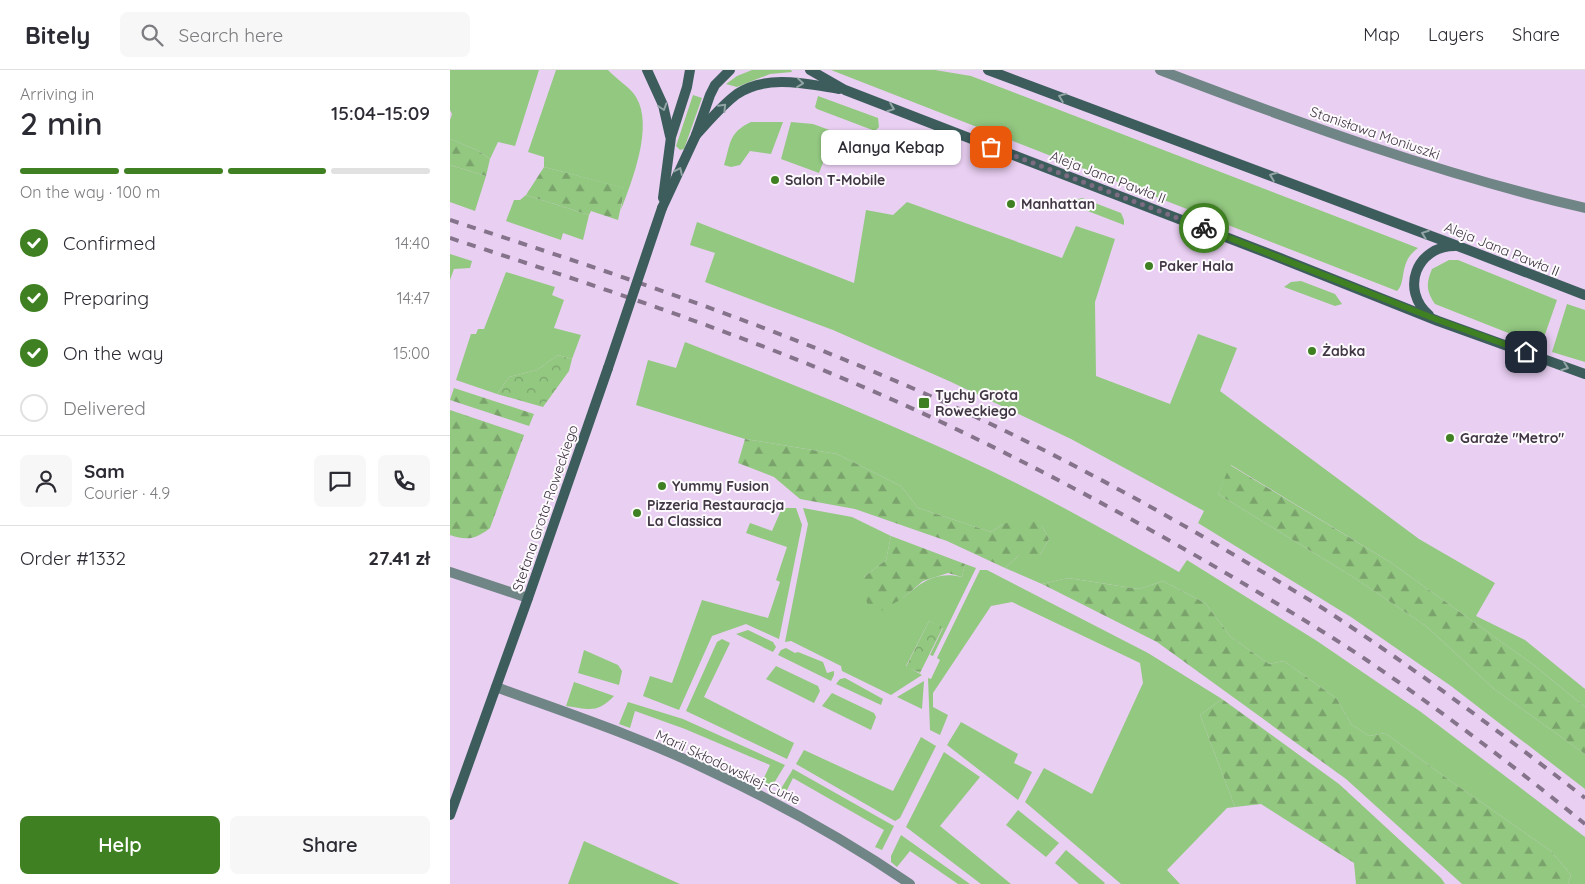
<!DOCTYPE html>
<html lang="en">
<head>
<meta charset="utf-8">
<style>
	:root { --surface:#fff; --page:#f7f7f7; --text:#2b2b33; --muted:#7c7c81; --line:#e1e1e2; --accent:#3f8022 }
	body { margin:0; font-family:Quicksand,sans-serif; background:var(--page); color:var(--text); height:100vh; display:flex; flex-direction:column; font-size:19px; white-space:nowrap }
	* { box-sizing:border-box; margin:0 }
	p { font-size:16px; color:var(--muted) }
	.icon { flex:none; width:28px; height:28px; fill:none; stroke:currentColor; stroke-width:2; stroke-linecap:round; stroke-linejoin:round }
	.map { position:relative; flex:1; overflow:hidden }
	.details { display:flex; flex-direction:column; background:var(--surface); width:450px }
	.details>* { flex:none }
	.pin { position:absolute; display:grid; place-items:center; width:42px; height:42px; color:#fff; margin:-21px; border-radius:10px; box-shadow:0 2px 8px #0006 }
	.courier { position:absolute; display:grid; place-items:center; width:50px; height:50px; margin:-25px; border:4px solid #3f8022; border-radius:50%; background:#fff; color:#222; box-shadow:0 1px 6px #0007 }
	.bubble { position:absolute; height:35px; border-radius:8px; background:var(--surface); box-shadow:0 1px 4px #0004; font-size:16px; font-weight:600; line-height:35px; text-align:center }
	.overview em { font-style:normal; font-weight:600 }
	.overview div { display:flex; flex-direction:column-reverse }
	.overview { display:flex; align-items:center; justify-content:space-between; height:85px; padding:0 20px }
	h1 { font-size:32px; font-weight:600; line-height:38px }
	.bar { display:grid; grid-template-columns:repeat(4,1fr); gap:8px 5px; align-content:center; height:60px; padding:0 20px }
	.bar i { height:6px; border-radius:4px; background:var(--line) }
	.bar .current { background:var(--accent) }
	.bar p { grid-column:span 4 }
	.line { display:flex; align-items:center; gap:12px; padding:0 20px; border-top:1px solid var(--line) }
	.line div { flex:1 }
	.round { display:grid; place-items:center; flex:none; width:52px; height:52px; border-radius:8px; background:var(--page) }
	ol { padding:0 20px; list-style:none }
	li { display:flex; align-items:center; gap:15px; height:55px }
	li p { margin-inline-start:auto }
	li .icon { padding:5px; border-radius:50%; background:var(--accent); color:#fff; stroke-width:4 }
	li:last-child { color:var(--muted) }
	li i { width:28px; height:28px; border:2px solid var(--line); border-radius:50% }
	.primary-button { display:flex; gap:10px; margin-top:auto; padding:10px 20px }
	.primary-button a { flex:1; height:58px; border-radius:8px; background:var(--accent); color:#fff; font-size:20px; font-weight:600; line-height:58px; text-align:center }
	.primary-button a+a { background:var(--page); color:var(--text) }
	header { display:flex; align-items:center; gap:30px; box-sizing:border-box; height:70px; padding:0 25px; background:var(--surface); border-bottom:1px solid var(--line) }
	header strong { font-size:24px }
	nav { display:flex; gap:28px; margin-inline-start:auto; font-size:18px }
	.search { width:350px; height:45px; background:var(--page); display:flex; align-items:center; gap:12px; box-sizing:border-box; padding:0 18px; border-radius:8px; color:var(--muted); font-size:19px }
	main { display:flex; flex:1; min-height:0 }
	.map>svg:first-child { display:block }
	.green { fill:#93c881 }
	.forest { fill:url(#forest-firs) }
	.park { fill:url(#park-crowns) }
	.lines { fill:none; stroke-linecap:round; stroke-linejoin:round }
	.street { stroke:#708585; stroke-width:10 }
	.secondary { stroke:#3d5d5d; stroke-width:10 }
	.rail { stroke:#84738a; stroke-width:4; stroke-dasharray:9 9; stroke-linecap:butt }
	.secondary-bridge { stroke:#3d5d5d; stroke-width:10 }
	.oneway { stroke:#93a4a5 }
	.done { stroke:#7c6c81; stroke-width:5; stroke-dasharray:0 9 }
	.route { stroke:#3f8022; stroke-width:6 }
	.poi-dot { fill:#3f8022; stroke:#fdfafd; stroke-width:2 }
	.labels { text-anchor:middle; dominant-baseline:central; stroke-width:4; stroke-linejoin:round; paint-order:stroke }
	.street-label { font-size:14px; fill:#413644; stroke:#fdfafd }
	.poi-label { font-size:14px; font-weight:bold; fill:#413644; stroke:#fdfafd; text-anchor:start }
</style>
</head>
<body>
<header>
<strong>Bitely</strong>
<div class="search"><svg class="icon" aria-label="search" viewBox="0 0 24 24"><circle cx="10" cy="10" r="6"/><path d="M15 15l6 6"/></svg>Search here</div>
<nav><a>Map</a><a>Layers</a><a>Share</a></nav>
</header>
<main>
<section class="details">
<div class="overview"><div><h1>2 min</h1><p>Arriving in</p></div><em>15:04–15:09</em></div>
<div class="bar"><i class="current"></i><i class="current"></i><i class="current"></i><i></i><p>On the way · 100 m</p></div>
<ol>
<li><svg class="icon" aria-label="check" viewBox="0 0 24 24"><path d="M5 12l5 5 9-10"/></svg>Confirmed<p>14:40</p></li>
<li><svg class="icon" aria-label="check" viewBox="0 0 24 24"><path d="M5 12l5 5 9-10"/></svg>Preparing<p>14:47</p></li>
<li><svg class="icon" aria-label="check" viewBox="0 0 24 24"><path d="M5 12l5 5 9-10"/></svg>On the way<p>15:00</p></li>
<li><i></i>Delivered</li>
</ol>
<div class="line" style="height:90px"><a class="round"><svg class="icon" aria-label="person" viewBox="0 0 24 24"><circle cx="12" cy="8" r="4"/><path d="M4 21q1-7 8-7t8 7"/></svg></a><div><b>Sam</b><p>Courier · 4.9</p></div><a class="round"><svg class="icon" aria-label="chat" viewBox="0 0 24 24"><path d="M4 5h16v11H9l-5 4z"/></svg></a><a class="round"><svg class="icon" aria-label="phone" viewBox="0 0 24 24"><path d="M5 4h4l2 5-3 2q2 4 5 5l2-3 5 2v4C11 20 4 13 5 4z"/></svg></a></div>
<div class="line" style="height:65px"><div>Order #1332</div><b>27.41 zł</b></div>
<div class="primary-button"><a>Help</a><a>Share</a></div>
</section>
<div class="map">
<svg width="1135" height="814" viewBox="0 0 1135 814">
	<defs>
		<pattern id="forest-firs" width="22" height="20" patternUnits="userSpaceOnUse" patternTransform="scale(1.25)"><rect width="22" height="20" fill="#93c881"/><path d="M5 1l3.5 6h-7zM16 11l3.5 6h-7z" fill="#7aa36b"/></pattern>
		<pattern id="park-crowns" width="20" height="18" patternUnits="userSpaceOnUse" patternTransform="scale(1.25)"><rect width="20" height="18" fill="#93c881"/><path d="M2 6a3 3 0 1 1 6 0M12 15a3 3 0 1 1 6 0" fill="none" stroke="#7aa36b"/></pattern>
	</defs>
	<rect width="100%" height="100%" fill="#e9cff2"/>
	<g class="green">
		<polygon points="0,0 89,0 65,76 48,72 40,89 27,80 0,69 0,50 2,44 0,40"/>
		<path d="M 106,0 L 158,0 C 165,8 181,18 186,27 C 204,56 182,111 171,140 L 174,118 L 94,97 L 94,87 L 78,82 Z"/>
		<polygon points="302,0 341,0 342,2 320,4 287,17 276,14 287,6"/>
		<path d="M 381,0 L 485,0 L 521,6 L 968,178 C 948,192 957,212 947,221 Z"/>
		<polygon points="243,25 252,28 234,79 230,80 226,76"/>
		<polygon points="368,26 428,48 429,57 425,61 367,39 365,37"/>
		<path d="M 301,52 L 333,52 L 321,84 L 300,81 L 290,95 L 281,97 L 274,95 C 281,73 278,63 301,52 Z"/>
		<polygon points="341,52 363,54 385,62 369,103 331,89"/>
		<polygon points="0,95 36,106 25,141 0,132"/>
		<polygon points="76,125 139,145 133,170 113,163 111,170 56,151 64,130 70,130"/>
		<polygon points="632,128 671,143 674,150 674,155 617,133"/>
		<polygon points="457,132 612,188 626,156 665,169 645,232 646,306 720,334 748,264 787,278 770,321 969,469 1045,513 1026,546 1075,570 1135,619 1135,637 1085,596 940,492 781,395 768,424 903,507 976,556 1044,619 1135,684 1135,719 1001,616 901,547 748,453 754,441 621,369 499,311 383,260 255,212 265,183 240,175 247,152 404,213 416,140 443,145"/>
		<polygon points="0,184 22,191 20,198 4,199 0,210"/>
		<path d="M 999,190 L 1008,190 L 1107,230 L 1091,276 L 985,234 C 976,221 976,213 982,199 Z"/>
		<polygon points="56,202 105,217 102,225 114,230 104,258 131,265 122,289 108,285 87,300 59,307 47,324 6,310 21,264 26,264 28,259 34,259"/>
		<polygon points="851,211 885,224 892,234 885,236 834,217 841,212"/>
		<polygon points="1117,234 1135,240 1135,292 1102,282"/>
		<path d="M 235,272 C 330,309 425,347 518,390 C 590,423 660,463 729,502 L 737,490 L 867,571 L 971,642 L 1131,764 L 1135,767 L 1135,814 L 1118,814 L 1121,805 L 1101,781 L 995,707 L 935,663 L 919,666 L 901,654 L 887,629 L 834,591 L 819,594 L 781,567 L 755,533 L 713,511 L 689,519 L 618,508 L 592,514 L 555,498 L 569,485 L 590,485 L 599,469 L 592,456 L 553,454 L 541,462 L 468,438 L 451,416 L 387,384 L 295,369 L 186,335 L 198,290 L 226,298 Z"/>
		<polygon points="332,438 346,438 352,455 329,569 296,554 262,566 229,640 193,626 200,606 222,613 252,530 318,548 330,512 326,510 337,477 296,463 300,453 322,461"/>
		<path d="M 353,438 L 402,447 L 441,466 L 436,490 L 414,507 L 453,528 C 472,512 485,501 512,507 L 515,494 L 526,498 L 483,586 L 480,585 L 493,558 L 479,551 L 456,596 L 472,605 L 441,625 L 392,601 L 391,596 L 341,571 L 335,572 L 358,454 Z"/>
		<polygon points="530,500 537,500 698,583 772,629 750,645 785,737 777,738 717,800 730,814 671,814 575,732 594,698 642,724 693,613 690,593 562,532 541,536 483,623 483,637 498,645 490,665 480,660 478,608 481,609 490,590 487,588"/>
		<polygon points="298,560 323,572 326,577 323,582 286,564"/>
		<polygon points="272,569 280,573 254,627 344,673 337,689 236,641 267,572"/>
		<polygon points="336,578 345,583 348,582 373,592 377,603 384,601 384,605 381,611 328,585 331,580"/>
		<polygon points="134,580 168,595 172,601 169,615 128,603"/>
		<polygon points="326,596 368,616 370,621 364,633 316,609"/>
		<polygon points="395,608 433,629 431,635 386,614 390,609"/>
		<polygon points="474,611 472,639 447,627"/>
		<path d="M 124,612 L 164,626 C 147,644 139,639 116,636 Z"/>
		<polygon points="382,623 424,643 426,647 421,660 372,636"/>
		<polygon points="178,632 233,649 335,695 321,718 311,714 320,695 235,659 185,641 180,658 169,654"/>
		<polygon points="511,652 568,684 564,693 582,702 568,730 497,675"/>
		<polygon points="471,667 486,676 450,748 445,751 346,694 354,680 443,721"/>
		<polygon points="494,682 530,707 490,756 561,814 531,814 456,757"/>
		<polygon points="343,699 444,756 432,780 425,777 434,760 343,708 334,726 329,722"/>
		<polygon points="568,740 609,773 596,787 556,755"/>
		<polygon points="451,765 520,814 508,814 460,781 447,797 441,792 441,786"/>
		<polygon points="134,771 230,814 118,814"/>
		<polygon points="616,780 655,813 654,814 629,814 605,793"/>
	</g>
	<g class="forest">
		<polygon points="0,69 27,80 40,89 36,106 0,95"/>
		<polygon points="94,97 175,118 168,150 141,141 139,145 76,125"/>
		<polygon points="4,318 84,344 79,356 0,330"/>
		<path d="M 0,340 L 74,365 L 40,458 C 26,469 17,471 0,465 Z"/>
		<polygon points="295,369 387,384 451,416 468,438 541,462 553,454 580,447 592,456 599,469 590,485 569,485 555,498 497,471 405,439 350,429 324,407 288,393"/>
		<polygon points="780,395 940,492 1085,596 1135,637 1135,684 1044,619 976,556 903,507 768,424"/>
		<polygon points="441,466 515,494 512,507 498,503 473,511 453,528 431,541 419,540 415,525 414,507 436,490"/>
		<polygon points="618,508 689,519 713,511 755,533 781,567 819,594 834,591 887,629 901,654 919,666 935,663 995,707 1101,781 1121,805 1118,814 1012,814 896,709 707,572 592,514"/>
		<polygon points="772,629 889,714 991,808 995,814 906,814 904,793 811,734 785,737 750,645"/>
	</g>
	<g class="park">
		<polygon points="108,285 122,289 119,301 93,337 47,324 59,307 87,300"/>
		<polygon points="479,551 493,557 470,603 456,597"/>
	</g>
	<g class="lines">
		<g class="street">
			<path d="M 710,0 C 849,53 989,104 1135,138"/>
			<polyline points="0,502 78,528"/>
			<path d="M 46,617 C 117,643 190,667 258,700 C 329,733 396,770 460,814"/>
		</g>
		<g class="secondary">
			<polyline points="197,0 213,35 220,66"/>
			<polyline points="360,0 395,20 830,188 988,251 1135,304"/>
			<polyline points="538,0 1013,178 1135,225"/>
			<path d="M 246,65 C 259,51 272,35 287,24 C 317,4 357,14 389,19"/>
			<polyline points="213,128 221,67 237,17 240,0"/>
			<polyline points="212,138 246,65 260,25 265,15 280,0"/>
			<path d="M 979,245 C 950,220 966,176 1005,176"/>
			<polyline points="0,745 78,528 158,298"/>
		</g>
		<g class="rail">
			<path d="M 0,150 C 161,202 322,256 478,325 C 586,373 690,429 791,489 C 819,506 847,522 874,539 C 964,598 1050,662 1135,728"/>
			<path d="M 0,168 C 159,220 320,273 472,343 C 580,393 684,449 786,509 C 831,536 875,562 918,591 C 993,642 1065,697 1135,754"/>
		</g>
		<polyline class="secondary-bridge" points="158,298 212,138"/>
	</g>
	<defs><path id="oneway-chevron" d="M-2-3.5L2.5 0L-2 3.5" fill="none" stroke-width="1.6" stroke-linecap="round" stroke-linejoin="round" transform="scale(1.25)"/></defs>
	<g class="oneway">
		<use href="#oneway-chevron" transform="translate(350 13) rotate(6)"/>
		<use href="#oneway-chevron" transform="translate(612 27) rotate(-159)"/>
		<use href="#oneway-chevron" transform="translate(213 37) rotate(72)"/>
		<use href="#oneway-chevron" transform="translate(273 37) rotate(-46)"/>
		<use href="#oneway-chevron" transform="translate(441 38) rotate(21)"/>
		<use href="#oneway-chevron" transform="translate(229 101) rotate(-65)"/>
		<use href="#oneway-chevron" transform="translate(823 106) rotate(-159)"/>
		<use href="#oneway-chevron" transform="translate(975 164) rotate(-159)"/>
		<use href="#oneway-chevron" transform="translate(1115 297) rotate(20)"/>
	</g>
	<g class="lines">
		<polyline class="done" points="541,77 754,158"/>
		<polyline class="route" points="754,158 988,250 1076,282"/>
	</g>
	<g class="poi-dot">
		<circle cx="325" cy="110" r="5"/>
		<circle cx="561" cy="134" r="5"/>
		<circle cx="699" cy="196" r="5"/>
		<circle cx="862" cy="281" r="5"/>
		<rect x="468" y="327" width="12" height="12" rx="2.5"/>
		<circle cx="1000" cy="368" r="5"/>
		<circle cx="212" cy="416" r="5"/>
		<circle cx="187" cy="443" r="5"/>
	</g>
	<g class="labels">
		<g class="street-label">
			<text transform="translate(925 63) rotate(19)">Stanisława Moniuszki</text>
			<text transform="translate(658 107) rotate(21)">Aleja Jana Pawła II</text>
			<text transform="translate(1052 179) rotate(22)">Aleja Jana Pawła II</text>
			<text transform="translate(95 438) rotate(-71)">Stefana Grota-Roweckiego</text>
			<text transform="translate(278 697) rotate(25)">Marii Skłodowskiej-Curie</text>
		</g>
		<g class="poi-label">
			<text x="335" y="110">Salon T-Mobile</text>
			<text x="571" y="134">Manhattan</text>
			<text x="709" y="196">Paker Hala</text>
			<text x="872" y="281">Żabka</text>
			<text x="485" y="325">Tychy Grota<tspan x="485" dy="16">Roweckiego</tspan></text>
			<text x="1010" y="368">Garaże "Metro"</text>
			<text x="222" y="416">Yummy Fusion</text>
			<text x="197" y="435">Pizzeria Restauracja<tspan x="197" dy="16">La Classica</tspan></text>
		</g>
	</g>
</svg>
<div class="pin" style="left:541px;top:77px;background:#ea580c"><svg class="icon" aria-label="bag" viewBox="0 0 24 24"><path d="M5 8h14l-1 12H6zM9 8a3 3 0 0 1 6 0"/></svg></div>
<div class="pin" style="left:1076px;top:282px;background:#1f2937"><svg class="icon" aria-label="home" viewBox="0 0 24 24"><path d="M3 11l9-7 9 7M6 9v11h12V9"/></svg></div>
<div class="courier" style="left:754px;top:158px"><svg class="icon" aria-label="bike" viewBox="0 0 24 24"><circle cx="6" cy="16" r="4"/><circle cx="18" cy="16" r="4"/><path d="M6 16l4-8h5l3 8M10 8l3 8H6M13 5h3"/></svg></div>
<div class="bubble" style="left:371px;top:60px;width:140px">Alanya Kebap</div>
</div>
</main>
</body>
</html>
